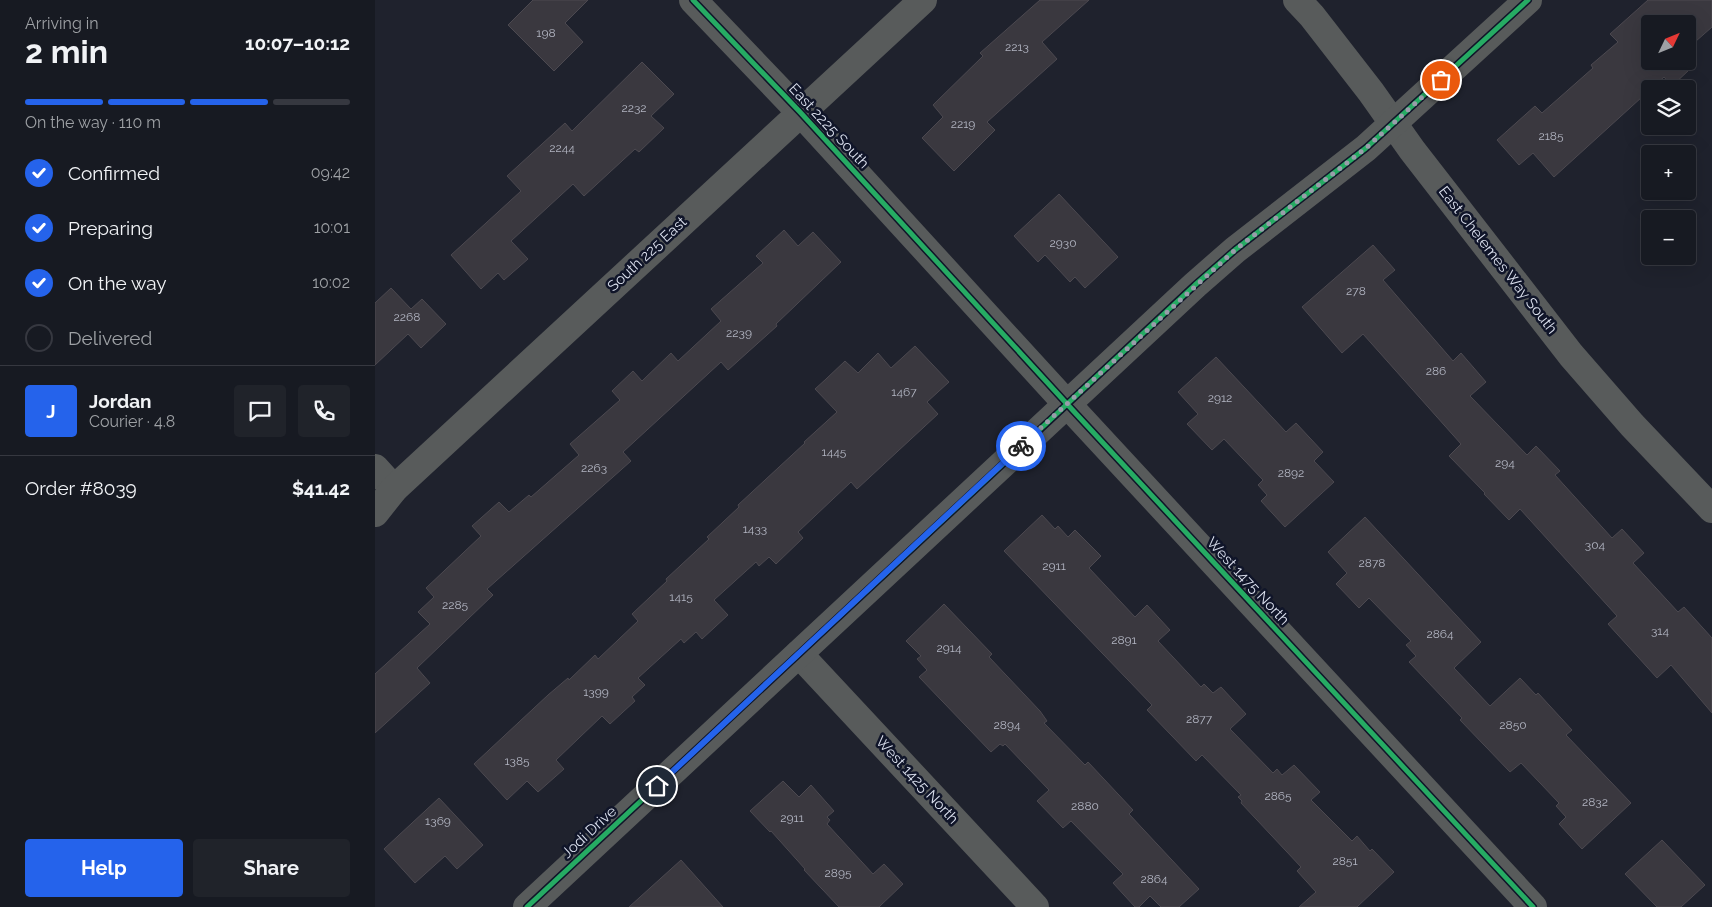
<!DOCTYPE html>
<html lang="en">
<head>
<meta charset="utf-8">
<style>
	:root { --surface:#171a22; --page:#20232a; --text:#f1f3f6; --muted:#9ea1a5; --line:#363840; --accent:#2563eb }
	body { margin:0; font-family:Raleway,sans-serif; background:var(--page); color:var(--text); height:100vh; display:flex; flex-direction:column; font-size:19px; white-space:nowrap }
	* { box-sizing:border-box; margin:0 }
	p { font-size:16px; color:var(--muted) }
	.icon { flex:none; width:28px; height:28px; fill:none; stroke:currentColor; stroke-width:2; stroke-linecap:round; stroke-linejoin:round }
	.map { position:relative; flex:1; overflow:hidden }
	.panel { display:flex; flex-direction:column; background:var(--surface); width:375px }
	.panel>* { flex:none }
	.needle { width:32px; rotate:47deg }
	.fabs { position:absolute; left:1266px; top:15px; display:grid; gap:10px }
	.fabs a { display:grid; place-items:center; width:55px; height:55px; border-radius:5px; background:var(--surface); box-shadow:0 5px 20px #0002,0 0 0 1px var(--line); font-size:25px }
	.pin { position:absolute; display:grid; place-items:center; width:42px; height:42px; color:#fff; margin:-21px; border:2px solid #fff; border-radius:50%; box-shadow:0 1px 5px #0007 }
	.courier { position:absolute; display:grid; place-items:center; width:50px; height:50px; margin:-25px; border:4px solid #2563eb; border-radius:50%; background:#fff; color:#222; box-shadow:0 1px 6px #0007 }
	.summary em { font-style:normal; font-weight:700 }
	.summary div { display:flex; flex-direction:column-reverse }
	.summary { display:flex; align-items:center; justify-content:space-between; height:85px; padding:0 25px }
	h1 { font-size:32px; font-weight:700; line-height:38px }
	.bar { display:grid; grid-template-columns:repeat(4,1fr); gap:8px 5px; align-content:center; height:60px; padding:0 25px }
	.bar i { height:6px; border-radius:4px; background:var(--line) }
	.bar .selected { background:var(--accent) }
	.bar p { grid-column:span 4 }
	.line { display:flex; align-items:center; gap:12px; padding:0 25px; border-top:1px solid var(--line) }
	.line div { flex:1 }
	.round { display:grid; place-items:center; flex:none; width:52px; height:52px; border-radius:5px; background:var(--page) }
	ol { padding:0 25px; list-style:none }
	li { display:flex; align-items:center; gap:15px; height:55px }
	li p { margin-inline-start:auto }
	li .icon { padding:5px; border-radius:50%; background:var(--accent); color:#fff; stroke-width:4 }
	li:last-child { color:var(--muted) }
	li i { width:28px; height:28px; border:2px solid var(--line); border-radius:50% }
	.cta { display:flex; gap:10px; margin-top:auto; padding:10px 25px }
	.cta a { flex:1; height:58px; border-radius:5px; background:var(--accent); color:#fff; font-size:20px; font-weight:700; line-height:58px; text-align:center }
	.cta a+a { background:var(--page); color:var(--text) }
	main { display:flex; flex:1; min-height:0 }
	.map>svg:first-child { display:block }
	.building { fill:#3a383f; stroke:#4c4950 }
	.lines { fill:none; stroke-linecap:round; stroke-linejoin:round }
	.minor { stroke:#585b5b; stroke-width:28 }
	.cycleway-casing { stroke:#101529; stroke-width:8 }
	.cycleway { stroke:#26ab63; stroke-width:5 }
	.done { stroke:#999daa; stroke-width:5; stroke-dasharray:0 9 }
	.route { stroke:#2563eb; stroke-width:6 }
	.labels { text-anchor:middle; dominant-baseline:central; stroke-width:5; stroke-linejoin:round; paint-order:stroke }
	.number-label { font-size:12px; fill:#b2b5c2 }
	.street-label { font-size:15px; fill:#dadfed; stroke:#101529 }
</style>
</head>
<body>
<main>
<section class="panel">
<div class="summary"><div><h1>2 min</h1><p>Arriving in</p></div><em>10:07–10:12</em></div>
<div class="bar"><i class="selected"></i><i class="selected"></i><i class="selected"></i><i></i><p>On the way · 110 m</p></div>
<ol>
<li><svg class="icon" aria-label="check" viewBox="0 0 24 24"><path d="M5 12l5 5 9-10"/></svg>Confirmed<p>09:42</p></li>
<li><svg class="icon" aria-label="check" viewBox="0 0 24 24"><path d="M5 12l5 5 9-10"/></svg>Preparing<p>10:01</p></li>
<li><svg class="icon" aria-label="check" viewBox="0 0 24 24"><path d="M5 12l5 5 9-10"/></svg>On the way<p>10:02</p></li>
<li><i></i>Delivered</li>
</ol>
<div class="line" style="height:90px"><b class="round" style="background:var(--accent);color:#fff">J</b><div><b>Jordan</b><p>Courier · 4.8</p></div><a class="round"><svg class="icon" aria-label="chat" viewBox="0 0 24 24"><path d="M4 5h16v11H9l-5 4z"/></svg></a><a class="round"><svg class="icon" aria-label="phone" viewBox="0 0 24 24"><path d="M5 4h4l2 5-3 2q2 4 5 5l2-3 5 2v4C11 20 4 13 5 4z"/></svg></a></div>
<div class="line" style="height:65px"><div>Order #8039</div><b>$41.42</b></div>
<div class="cta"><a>Help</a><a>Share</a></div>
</section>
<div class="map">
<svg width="1337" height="907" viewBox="0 0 1337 907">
	<rect width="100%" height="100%" fill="#1f222d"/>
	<g class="building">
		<polygon points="158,0 213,0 190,23 208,42 179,71 133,25"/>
		<polygon points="665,0 714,0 667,42 682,59 612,122 620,130 579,171 547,138 568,117 558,105 608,56 605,53"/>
		<polygon points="1273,0 1337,0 1337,27 1312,49 1312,24 1275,24 1275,61 1306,61 1314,70 1297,86 1289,77 1179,177 1158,153 1144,165 1122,140 1160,106 1167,113 1218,68 1216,65 1243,42 1235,34"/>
		<polygon points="267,62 299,94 276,116 289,128 264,152 260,149 209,196 198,184 136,241 153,259 129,280 123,273 106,289 76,255 146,191 132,176 190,123 197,131"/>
		<polygon points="684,194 743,257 710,288 700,277 695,282 670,255 663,262 639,236"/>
		<polygon points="409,230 423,246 438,232 466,262 401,324 402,326 353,370 346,362 248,452 256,461 112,589 118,595 42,668 55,683 0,733 0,674 55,624 43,612 59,597 51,588 106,536 97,526 124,502 134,512 154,495 156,497 204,455 195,444 245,400 237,391 258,371 267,381 296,353 303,361 346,321 336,309 388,263 381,256"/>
		<polygon points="998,245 1020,270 1008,280 1078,361 1086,353 1111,382 1095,396 1152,455 1161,446 1185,471 1180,475 1237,538 1247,529 1269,553 1258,563 1303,612 1309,607 1337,638 1337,713 1296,665 1282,678 1233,624 1242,616 1145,509 1134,520 1109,494 1110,493 1074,456 1086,444 988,334 967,353 927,307"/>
		<polygon points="16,288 36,309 47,299 71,324 46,348 33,334 0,365 0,303"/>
		<polygon points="540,346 574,382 552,402 563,414 482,489 476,482 423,532 428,538 401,564 394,557 384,566 381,562 339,600 353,615 327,639 321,632 309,643 306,639 263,678 270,685 257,697 260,701 235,724 227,716 181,760 189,769 163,792 152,781 132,800 99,764 173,695 193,678 194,680 220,655 223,659 263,621 257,614 292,581 291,579 334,539 332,537 364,507 363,505 430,443 429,442 462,412 440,389 451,379 470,361 483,373 503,353 516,368"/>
		<polygon points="841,357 911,432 921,423 948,452 939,461 959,482 910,527 886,501 892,495 883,485 888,480 849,439 837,450 812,424 823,414 803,392"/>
		<polygon points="667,515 680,529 683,526 693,537 700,530 726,556 714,568 760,617 772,605 795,630 783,641 826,687 829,684 838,693 846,687 871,714 855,729 898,773 902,769 907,775 919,765 945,792 936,800 977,841 982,836 995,851 997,849 1019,872 982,907 924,907 941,892 922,871 926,867 866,803 867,801 863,797 866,795 827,755 821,761 772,710 777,705 629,551"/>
		<polygon points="990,517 1106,642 1079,668 1115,706 1145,678 1161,695 1163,693 1197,730 1191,735 1256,803 1207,849 1184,824 1191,817 1181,806 1184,803 1146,763 1135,772 1085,720 1087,718 1034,662 1041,656 1031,645 1036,641 994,598 984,608 961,584 972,573 953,552"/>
		<polygon points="569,604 617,654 614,657 665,711 672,721 669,723 710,765 713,762 758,810 754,814 824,889 804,907 786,907 775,896 764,907 760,907 738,883 748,874 696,821 688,828 662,801 674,790 630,744 628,746 625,744 616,752 544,677 552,670 542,659 546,656 531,641"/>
		<polygon points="408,781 424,797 436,785 459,811 452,817 455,820 452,824 498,874 509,864 528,884 504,907 464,907 429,870 430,869 396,831 395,832 375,811"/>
		<polygon points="64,798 108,845 82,869 70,856 40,883 9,849"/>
		<polygon points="1287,840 1330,885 1306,907 1282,907 1250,874"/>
		<polygon points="306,860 348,907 254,907"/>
	</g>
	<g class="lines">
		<g class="minor">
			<polyline points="318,0 425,112 692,404 1158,907"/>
			<polyline points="922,0 937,16 996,92 1037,150 1196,355 1257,425 1337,509"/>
			<polyline points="0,468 19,489"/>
			<polyline points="0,513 19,489 548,0"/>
			<polyline points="424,654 660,907"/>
			<polyline points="152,907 820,285 860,250 991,148 1153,0"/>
		</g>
		<g class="cycleway-casing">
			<g id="cycleway">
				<polyline points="318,0 425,112 692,404 1158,907"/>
				<polyline points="152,907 820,285 860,250 991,148 1153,0"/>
			</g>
		</g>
		<use href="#cycleway" class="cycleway"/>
	</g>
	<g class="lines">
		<polyline class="done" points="646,446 860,250 991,148 1066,80"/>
		<polyline class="route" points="282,786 646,446"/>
	</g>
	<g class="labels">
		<g class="number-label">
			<text x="171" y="33">198</text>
			<text x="642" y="47">2213</text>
			<text x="259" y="108">2232</text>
			<text x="588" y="124">2219</text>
			<text x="1176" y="136">2185</text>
			<text x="187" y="148">2244</text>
			<text x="688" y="243">2930</text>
			<text x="981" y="291">278</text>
			<text x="32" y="317">2268</text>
			<text x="364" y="333">2239</text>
			<text x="1061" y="371">286</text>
			<text x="529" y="392">1467</text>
			<text x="845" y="398">2912</text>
			<text x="459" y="452">1445</text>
			<text x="1130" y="463">294</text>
			<text x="219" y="468">2263</text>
			<text x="916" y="473">2892</text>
			<text x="380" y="529">1433</text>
			<text x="1220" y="545">304</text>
			<text x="997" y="563">2878</text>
			<text x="679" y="566">2911</text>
			<text x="306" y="597">1415</text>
			<text x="80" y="605">2285</text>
			<text x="1285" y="631">314</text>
			<text x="1065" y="634">2864</text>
			<text x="749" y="640">2891</text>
			<text x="574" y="648">2914</text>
			<text x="221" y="692">1399</text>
			<text x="824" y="719">2877</text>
			<text x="632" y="725">2894</text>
			<text x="1138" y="725">2850</text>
			<text x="142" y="761">1385</text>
			<text x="903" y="796">2865</text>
			<text x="1220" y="802">2832</text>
			<text x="710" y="806">2880</text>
			<text x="417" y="818">2911</text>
			<text x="63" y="821">1369</text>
			<text x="970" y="861">2851</text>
			<text x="463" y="873">2895</text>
			<text x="779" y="879">2864</text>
		</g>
		<g class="street-label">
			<text transform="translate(454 126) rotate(47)">East 2225 South</text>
			<text transform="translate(272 254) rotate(-43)">South 225 East</text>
			<text transform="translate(1123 260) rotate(52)">East Chelemes Way South</text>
			<text transform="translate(873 581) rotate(47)">West 1475 North</text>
			<text transform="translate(542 780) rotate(47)">West 1425 North</text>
			<text transform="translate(214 832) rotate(-43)">Jodi Drive</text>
		</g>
	</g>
</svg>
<div class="fabs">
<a><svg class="needle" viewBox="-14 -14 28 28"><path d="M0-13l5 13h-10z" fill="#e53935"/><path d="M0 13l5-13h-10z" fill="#9ea1a5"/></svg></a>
<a><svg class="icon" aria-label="layers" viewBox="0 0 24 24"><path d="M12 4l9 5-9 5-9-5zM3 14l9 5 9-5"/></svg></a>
<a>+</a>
<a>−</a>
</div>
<div class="pin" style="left:1066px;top:80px;background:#ea580c"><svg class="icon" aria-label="bag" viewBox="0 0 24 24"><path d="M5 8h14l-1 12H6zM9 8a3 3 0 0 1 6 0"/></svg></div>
<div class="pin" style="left:282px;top:786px;background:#1f2937"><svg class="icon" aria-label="home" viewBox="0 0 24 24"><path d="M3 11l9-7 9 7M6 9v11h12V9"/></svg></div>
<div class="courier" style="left:646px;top:446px"><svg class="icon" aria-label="bike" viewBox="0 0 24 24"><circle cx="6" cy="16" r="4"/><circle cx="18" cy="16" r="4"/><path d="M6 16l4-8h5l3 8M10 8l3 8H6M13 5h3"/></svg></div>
</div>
</main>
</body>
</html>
